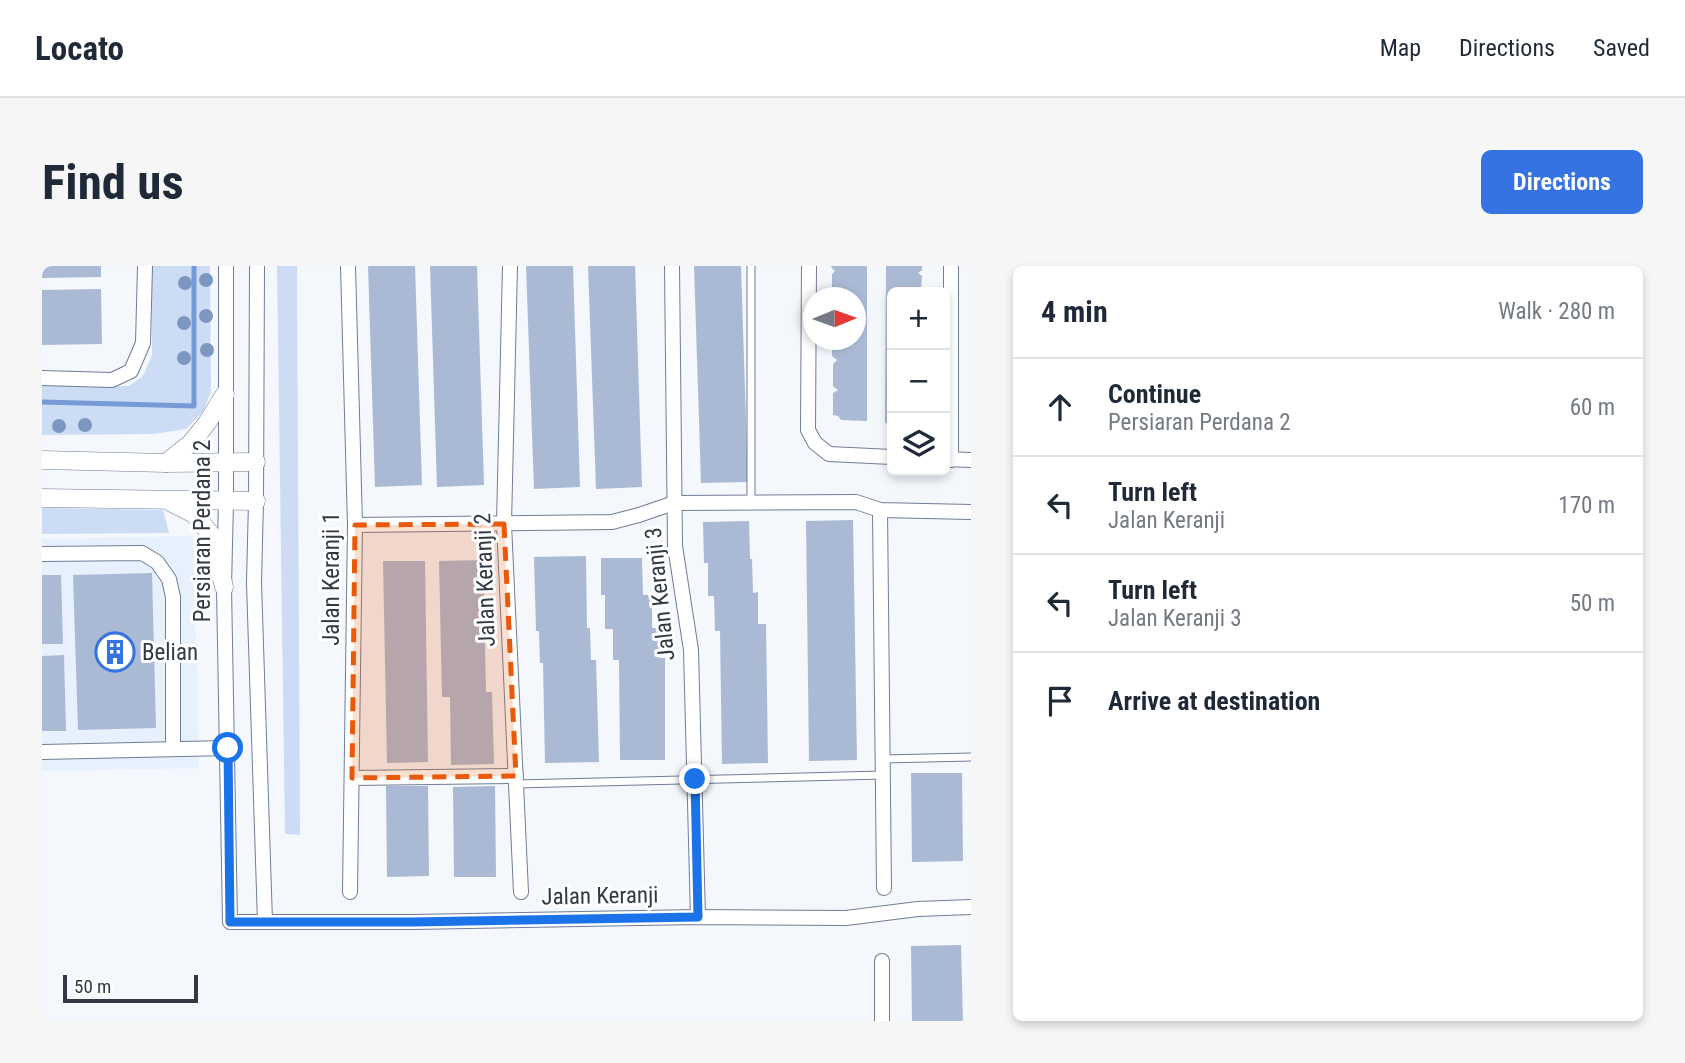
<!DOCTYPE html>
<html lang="en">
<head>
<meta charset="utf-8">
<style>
  :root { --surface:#fff; --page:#f6f6f7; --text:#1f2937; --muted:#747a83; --line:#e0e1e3; --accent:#3473e1 }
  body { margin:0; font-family:"Roboto Condensed",sans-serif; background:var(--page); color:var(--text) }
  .controls { position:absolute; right:21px; top:21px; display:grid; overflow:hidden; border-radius:10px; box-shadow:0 4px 10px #0003 }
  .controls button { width:63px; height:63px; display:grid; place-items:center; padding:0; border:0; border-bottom:2px solid var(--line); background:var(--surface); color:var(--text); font:35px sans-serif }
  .compass { position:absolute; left:761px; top:21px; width:63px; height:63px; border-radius:50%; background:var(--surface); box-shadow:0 4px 10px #0003; rotate:89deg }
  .scale { position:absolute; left:21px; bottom:18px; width:135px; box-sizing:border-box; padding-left:7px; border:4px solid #323943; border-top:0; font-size:19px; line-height:24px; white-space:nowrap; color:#323943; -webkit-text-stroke:5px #fff; paint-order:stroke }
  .stop { position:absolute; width:21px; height:21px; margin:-16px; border:5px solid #1a73e8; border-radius:50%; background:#fff }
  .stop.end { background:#1a73e8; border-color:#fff; box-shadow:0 2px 7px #0008 }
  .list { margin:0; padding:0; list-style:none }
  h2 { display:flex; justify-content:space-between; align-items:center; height:91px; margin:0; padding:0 28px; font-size:30px }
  h2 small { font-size:23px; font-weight:400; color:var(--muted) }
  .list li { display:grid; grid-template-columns:46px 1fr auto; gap:21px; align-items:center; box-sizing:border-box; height:98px; padding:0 28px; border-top:2px solid var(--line) }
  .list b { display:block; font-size:26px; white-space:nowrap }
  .list p { margin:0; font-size:23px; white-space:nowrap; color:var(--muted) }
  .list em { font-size:23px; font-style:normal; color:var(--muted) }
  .icon { flex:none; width:38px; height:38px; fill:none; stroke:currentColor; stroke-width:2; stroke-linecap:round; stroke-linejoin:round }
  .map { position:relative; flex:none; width:929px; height:755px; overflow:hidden; border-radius:10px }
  header { display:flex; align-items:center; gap:42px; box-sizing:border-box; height:98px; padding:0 35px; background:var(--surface); border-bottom:2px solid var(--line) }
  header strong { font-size:33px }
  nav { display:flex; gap:38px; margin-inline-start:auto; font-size:24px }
  .intro { display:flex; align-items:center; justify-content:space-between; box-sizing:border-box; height:168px; padding:0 42px }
  h1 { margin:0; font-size:49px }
  .button { padding:18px 32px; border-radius:10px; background:var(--accent); color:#fff; font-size:24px; font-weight:700 }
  main { display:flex; gap:42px; padding:0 42px }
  aside { flex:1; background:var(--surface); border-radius:10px; box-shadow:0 4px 10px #0003 }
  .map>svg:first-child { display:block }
  .built { fill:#e7f0fd }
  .green { fill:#cddcf5 }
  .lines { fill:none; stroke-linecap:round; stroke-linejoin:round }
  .stream { stroke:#769ad6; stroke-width:5 }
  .building { fill:#aabad4 }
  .service-casing { stroke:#6f7d96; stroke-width:9 }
  .minor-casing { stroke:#6f7d96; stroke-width:16 }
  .tertiary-casing { stroke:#6f7d96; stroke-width:19 }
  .service { stroke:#fff; stroke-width:7 }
  .minor { stroke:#fff; stroke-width:14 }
  .tertiary { stroke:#fff; stroke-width:18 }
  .tree { fill:#7e97c0 }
  .route { stroke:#1a73e8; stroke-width:9 }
  .marked { fill:#e8590c; fill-opacity:0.2; stroke:#e8590c; stroke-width:5; stroke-dasharray:14 9; stroke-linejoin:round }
  .labels { text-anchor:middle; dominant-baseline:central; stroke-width:6; stroke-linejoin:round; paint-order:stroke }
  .street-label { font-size:23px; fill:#323943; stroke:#fff }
  .poi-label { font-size:23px; fill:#323943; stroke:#fff; text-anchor:start }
</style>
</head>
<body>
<header>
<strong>Locato</strong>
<nav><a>Map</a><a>Directions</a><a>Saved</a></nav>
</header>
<div class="intro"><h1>Find us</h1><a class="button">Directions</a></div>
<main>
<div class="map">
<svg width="929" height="755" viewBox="0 0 929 755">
  <rect width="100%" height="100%" fill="#f4f7fc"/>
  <path class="built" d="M151,270l6,232 -157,3v-232z"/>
  <g class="green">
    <path d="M110,0h58l1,125 -8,21 -17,17 -32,5 -112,1v-49h87l14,-10 9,-21z"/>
    <path d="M235,0h20l3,569 -15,-1z"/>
    <path d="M0,242l121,2 6,23 -127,1z"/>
  </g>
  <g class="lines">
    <path class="stream" d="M0,136l152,4v-140"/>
  </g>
  <g class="building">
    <path d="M0,0h59v11l-59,1z"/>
    <path d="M326,0h47l7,219 -47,2z"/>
    <path d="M388,0h47l7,219 -47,2z"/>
    <path d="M484,0h47l7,221 -46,2z"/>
    <path d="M546,0h47l7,221 -46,2z"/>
    <path d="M652,0h47l7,216 -47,1z"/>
    <path d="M789,0h36v155l-26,-1 -3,-4 -5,-1v-22l5,-3 -5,-4v-22l4,-4 -5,-4v-16h24v-42h-24v-24l3,-3 -3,-3z"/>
    <path d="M844,0h36v4l-4,3 4,3 -1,16h-29v131h-7z"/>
    <path d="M59,23l1,55 -60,1v-55z"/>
    <path d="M811,254l4,240 -48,1 -3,-240z"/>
    <path d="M707,255l1,38h2l1,34 5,-1v32h8l2,139 -46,1 -2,-133h-5l-1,-35h-6v-33h-4l-1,-41z"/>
    <path d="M544,290l1,72h3l1,32h5l3,102 -54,1 -2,-100h-3l-1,-32h-3l-2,-74z"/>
    <path d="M559,292h41l1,37h9v33h7v30h6v102h-45l-1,-100h-6v-31h-8v-34h-4z"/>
    <path d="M441,294l3,132h6l2,72 -43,1 -1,-68h-8l-3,-136z"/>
    <path d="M341,295h42l3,201 -41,1z"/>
    <path d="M110,307l4,155 -78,2 -5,-155z"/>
    <path d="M0,309h19l2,69h-21z"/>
    <path d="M22,389l2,76h-24v-75z"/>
    <path d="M869,507h51l1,88 -51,1z"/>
    <path d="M344,520h42l1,90 -42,1z"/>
    <path d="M453,520l1,91h-42l-1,-90z"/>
    <path d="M919,679l2,76h-51l-1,-75z"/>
  </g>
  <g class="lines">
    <g class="service-casing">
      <g id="service">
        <path d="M709,0v237"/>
        <path d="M841,493l88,-2"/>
        <path d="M474,518l367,-9"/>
      </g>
    </g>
    <g class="minor-casing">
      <g id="minor">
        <path d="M184,0v235l-2,86 6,335h183l285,-5 148,1 72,-9 53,-2"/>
        <path d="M215,0l-1,235 -2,82 11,339"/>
        <path d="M306,0l7,259 -5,367"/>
        <path d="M468,0l-6,258 17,368"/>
        <path d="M630,0l3,280 16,104 7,267"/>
        <path d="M767,0l-1,164 7,13 14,11 63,3"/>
        <path d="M909,0v194"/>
        <path d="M0,112l70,2 19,-9 12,-28 2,-77"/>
        <path d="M903,193l26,1"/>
        <path d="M838,244l4,378"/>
        <path d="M313,259l257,-3 27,-7 35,-12 182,-1 24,8 91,2"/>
        <path d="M0,288l100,-1 15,9 12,17 4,18v152"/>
        <path d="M0,486l186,-4"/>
        <path d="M310,512l164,-2"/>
        <path d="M840,695v60"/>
      </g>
    </g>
    <g class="tertiary-casing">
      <g id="tertiary">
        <path d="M0,194l124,3 90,-1"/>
        <path d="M124,197l25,-20 16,-20 18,-29"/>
        <path d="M0,232l214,3"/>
        <path d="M130,237l22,11 18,22 12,51"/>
      </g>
    </g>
    <use href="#service" class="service"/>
    <use href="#minor" class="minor"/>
    <use href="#tertiary" class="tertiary"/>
  </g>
  <g class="tree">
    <circle cx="164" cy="14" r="7"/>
    <circle cx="143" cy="17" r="7"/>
    <circle cx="164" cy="50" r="7"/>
    <circle cx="142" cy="57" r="7"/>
    <circle cx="165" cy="84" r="7"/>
    <circle cx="142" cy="92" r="7"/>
    <circle cx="43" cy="159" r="7"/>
    <circle cx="17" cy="160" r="7"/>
  </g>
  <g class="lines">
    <path class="route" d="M186,482l2,174h183l285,-5 -3,-138"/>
  </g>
  <path class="marked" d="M462,258l12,252 -164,2 3,-253z"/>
  <defs>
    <g id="building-ring" transform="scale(2.0125)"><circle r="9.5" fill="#fff" stroke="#3473e1" stroke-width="1.5"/><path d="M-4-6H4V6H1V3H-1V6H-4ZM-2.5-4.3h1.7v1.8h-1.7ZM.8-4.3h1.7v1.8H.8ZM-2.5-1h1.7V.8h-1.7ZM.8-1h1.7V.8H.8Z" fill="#3473e1"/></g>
  </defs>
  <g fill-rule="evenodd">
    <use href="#building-ring" x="73" y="386"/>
  </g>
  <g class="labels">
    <g class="street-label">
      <text transform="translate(160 265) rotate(-90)">Persiaran Perdana 2</text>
      <text transform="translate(289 313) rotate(-90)">Jalan Keranji 1</text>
      <text transform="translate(443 314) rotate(-92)">Jalan Keranji 2</text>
      <text transform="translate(618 328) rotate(-96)">Jalan Keranji 3</text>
      <text transform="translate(558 630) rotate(-1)">Jalan Keranji</text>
    </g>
    <g class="poi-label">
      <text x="100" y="386">Belian</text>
    </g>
  </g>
</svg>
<div class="controls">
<button>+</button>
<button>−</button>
<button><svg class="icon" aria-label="layers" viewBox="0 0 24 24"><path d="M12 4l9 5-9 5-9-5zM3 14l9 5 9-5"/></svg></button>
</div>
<svg class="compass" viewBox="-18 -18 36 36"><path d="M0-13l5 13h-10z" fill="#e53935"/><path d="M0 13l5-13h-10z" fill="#747a83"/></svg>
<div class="scale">50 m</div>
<div class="stop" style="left:186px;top:482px"></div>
<div class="stop end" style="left:653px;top:513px"></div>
</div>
<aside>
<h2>4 min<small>Walk · 280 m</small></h2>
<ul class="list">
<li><svg class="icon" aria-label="ahead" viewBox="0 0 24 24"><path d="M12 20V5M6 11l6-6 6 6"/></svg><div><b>Continue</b><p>Persiaran Perdana 2</p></div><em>60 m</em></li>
<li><svg class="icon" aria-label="left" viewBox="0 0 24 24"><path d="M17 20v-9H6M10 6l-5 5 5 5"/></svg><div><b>Turn left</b><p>Jalan Keranji</p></div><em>170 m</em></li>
<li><svg class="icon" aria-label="left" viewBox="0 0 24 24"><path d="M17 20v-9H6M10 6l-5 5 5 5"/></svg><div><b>Turn left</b><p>Jalan Keranji 3</p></div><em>50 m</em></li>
<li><svg class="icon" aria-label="arrive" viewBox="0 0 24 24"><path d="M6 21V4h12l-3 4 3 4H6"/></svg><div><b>Arrive at destination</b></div></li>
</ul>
</aside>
</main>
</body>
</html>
